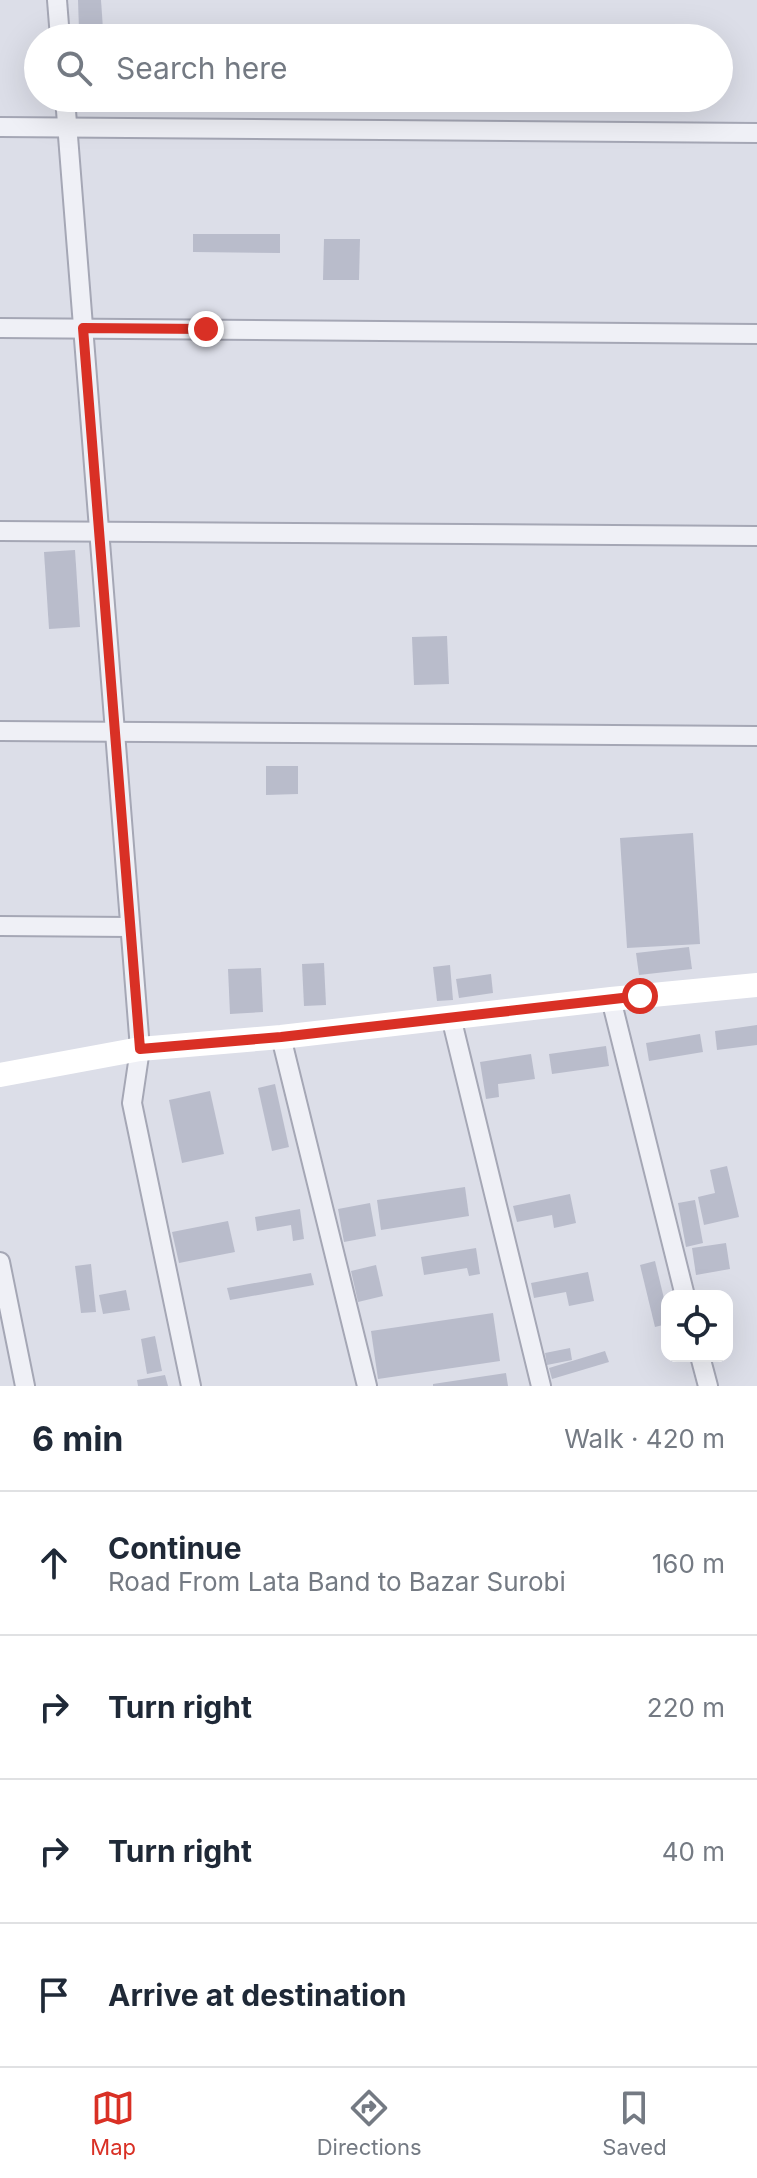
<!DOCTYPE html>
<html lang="en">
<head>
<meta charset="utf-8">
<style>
  :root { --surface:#fff; --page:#f2f2f3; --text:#1f2937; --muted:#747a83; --line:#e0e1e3; --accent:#d93025 }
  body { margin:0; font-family:Inter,sans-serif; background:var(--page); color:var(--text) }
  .controls { position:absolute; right:24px; bottom:24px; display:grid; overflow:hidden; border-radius:16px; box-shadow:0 8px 32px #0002 }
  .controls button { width:72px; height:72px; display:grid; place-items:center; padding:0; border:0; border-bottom:2px solid var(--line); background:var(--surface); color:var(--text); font:40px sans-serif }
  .stop { position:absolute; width:24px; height:24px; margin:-18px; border:6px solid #d93025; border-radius:50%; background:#fff }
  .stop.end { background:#d93025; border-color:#fff; box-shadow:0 2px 8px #0008 }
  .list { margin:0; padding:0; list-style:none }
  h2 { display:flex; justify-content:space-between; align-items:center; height:104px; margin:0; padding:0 32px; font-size:34px }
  h2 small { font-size:26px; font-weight:400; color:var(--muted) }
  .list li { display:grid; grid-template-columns:52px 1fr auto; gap:24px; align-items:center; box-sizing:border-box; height:144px; padding:0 32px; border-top:2px solid var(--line) }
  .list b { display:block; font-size:30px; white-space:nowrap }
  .list p { margin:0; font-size:26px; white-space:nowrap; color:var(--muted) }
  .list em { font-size:26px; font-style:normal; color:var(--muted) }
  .icon { flex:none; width:44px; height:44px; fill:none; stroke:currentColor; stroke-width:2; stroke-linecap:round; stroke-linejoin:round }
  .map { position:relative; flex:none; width:757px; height:1386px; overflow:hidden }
  .search { position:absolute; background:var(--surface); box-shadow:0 8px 32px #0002; left:24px; right:24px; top:24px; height:88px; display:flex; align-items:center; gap:20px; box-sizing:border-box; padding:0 28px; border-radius:44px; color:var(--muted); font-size:30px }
  .sheet { height:680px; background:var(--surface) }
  nav { display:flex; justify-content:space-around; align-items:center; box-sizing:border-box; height:112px; border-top:2px solid var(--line); background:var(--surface); font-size:22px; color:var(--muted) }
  nav a { display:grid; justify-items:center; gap:4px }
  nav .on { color:var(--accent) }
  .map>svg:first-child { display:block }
  .building { fill:#b9bccb }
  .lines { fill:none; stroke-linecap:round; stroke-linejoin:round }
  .minor-casing { stroke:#a5a7b5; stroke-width:22 }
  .minor { stroke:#eff0f6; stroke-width:18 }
  .secondary { stroke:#fff; stroke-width:24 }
  .route { stroke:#d93025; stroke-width:10 }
</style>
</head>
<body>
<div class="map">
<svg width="757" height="1386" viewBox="0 0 757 1386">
  <rect width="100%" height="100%" fill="#dcdee8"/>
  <g class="building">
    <path d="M78,0h23l2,29 -24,1z"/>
    <path d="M143,31l1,7h-56l-1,-4z"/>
    <path d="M193,234h87v19l-87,-1z"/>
    <path d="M324,239h36l-1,41h-36z"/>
    <path d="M75,550l5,77 -31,2 -5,-77z"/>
    <path d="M447,636l2,48 -35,1 -2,-48z"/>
    <path d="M266,766h32v28l-32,1z"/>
    <path d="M693,833l7,111 -73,4 -7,-110z"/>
    <path d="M689,947l3,22 -53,6 -3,-22z"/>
    <path d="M324,963l2,42 -22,1 -2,-42z"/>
    <path d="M450,965l3,35 -16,1 -4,-34z"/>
    <path d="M261,968l2,44 -33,2 -2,-45z"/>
    <path d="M491,974l2,19 -34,5 -3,-19z"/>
    <path d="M757,1025v20l-40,5 -2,-19z"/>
    <path d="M700,1034l3,18 -54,9 -3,-18z"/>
    <path d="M606,1046l3,20 -57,8 -3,-20z"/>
    <path d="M531,1054l4,25 -37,5 1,13 -13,2 -6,-37z"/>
    <path d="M275,1084l14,63 -17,4 -14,-63z"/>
    <path d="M210,1091l14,63 -42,9 -13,-63z"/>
    <path d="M727,1166l12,51 -35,8 -6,-28 17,-4 -5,-23z"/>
    <path d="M465,1187l4,29 -88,14 -4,-30z"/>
    <path d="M570,1194l6,29 -22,5 -2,-13 -35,7 -4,-16z"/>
    <path d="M695,1200l8,43 -17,4 -8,-44z"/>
    <path d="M370,1203l6,33 -32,6 -6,-33z"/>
    <path d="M300,1209l4,30 -11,2 -2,-16 -34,6 -2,-14z"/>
    <path d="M228,1221l7,31 -56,11 -7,-31z"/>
    <path d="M726,1243l4,26 -34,6 -4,-27z"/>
    <path d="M476,1248l4,26 -11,2 -2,-8 -43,7 -3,-18z"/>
    <path d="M655,1261l12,50v13l-12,3 -15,-62z"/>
    <path d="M91,1264l5,48 -15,1 -6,-47z"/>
    <path d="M376,1265l7,31 -25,6 -7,-31z"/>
    <path d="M588,1272l6,29 -25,5 -3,-14 -32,6 -3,-15z"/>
    <path d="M311,1273l3,12 -84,15 -3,-12z"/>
    <path d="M126,1290l4,20 -27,4 -4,-19z"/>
    <path d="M493,1313l7,48 -122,18 -7,-48z"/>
    <path d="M155,1336l7,35 -15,3 -6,-35z"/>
    <path d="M570,1348l2,12 -25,5 -2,-12z"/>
    <path d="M605,1351l4,11 -57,17 -3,-11z"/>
    <path d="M506,1373l2,13h-75v-2z"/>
    <path d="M165,1375l3,11h-30l-1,-6z"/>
  </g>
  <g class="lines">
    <g class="minor-casing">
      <g id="minor">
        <path d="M57,0l3,38"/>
        <path d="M65,98l75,951 -8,54 59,283"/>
        <path d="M0,127l757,6"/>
        <path d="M0,328l757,6"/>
        <path d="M0,531l757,5"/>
        <path d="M0,731l757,5"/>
        <path d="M0,926l130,1"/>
        <path d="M611,999l74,297"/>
        <path d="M451,1017l90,369"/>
        <path d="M281,1037l86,349"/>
        <path d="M0,1262l25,124"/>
        <path d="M700,1356l8,30"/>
      </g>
    </g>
    <use href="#minor" class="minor"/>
    <path class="secondary" d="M0,1075l140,-26 141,-12 330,-38 146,-14"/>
  </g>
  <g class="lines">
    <path class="route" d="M206,329l-123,-1 57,721 141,-12 359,-41"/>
  </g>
</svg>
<div class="controls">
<button><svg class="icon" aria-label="locate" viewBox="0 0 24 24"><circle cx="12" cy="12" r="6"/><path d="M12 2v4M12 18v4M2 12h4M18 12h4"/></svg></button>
</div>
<div class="stop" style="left:640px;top:996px"></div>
<div class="stop end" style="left:206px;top:329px"></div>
<div class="search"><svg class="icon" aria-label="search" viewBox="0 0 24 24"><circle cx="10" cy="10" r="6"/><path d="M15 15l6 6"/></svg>Search here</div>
</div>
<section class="sheet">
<h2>6 min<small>Walk · 420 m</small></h2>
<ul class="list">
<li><svg class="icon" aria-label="ahead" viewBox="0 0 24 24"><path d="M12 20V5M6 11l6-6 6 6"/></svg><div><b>Continue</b><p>Road From Lata Band to Bazar Surobi</p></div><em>160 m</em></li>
<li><svg class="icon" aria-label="right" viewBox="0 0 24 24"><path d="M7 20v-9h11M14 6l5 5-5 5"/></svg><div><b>Turn right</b></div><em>220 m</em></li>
<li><svg class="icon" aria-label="right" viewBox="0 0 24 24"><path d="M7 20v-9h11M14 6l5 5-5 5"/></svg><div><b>Turn right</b></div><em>40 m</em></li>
<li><svg class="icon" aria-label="arrive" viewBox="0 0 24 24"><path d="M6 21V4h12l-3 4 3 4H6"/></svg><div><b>Arrive at destination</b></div></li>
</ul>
</section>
<nav>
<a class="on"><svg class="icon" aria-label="map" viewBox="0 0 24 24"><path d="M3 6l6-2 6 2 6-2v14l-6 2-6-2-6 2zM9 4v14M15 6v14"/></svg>Map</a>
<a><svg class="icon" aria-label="directions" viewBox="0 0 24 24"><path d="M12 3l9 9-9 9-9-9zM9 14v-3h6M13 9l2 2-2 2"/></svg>Directions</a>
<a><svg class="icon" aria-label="saved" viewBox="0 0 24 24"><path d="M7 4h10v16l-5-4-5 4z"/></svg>Saved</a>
</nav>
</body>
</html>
